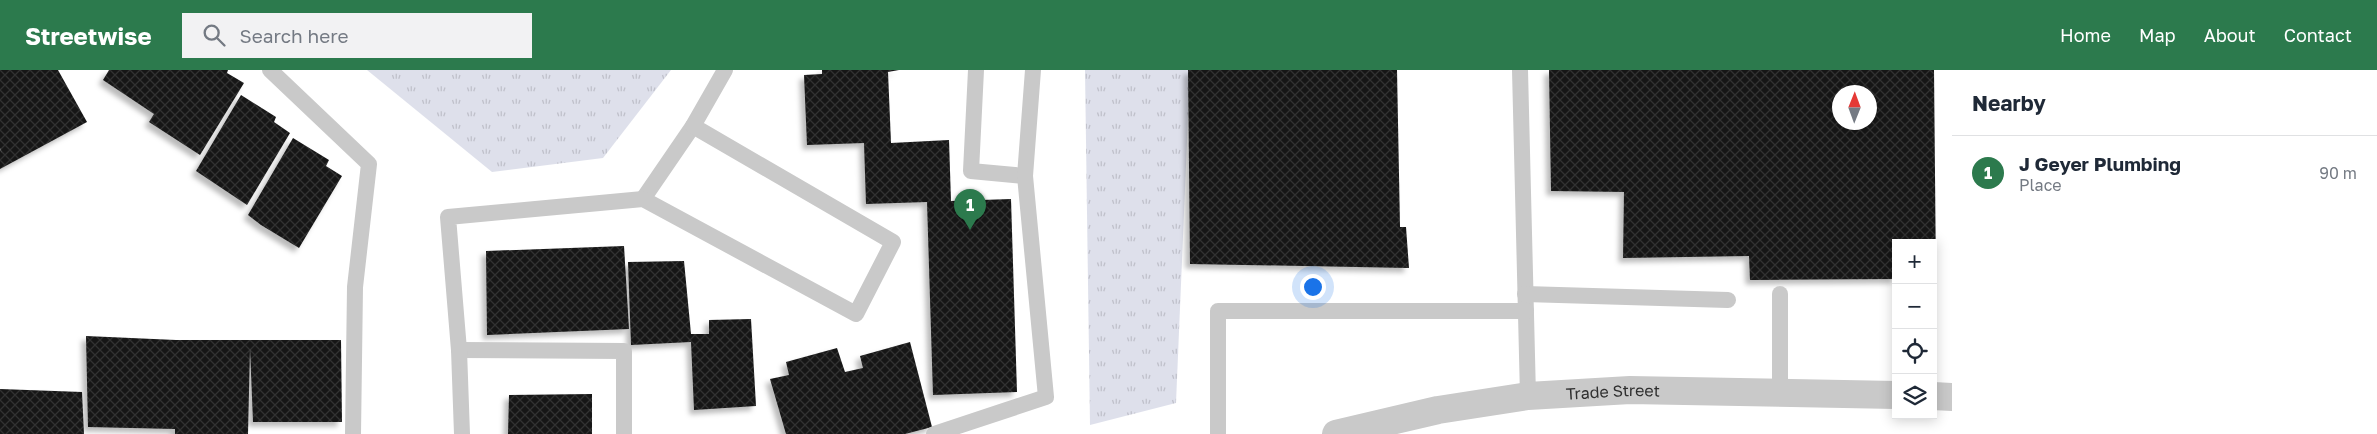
<!DOCTYPE html>
<html lang="en">
<head>
<meta charset="utf-8">
<style>
  :root { --surface:#fff; --page:#f2f2f3; --text:#1f2937; --muted:#747a83; --line:#e0e1e3; --accent:#2c7a4d }
  body { margin:0; font-family:"Golos Text",sans-serif; background:var(--page); color:var(--text) }
  .controls { position:absolute; right:15px; bottom:15px; display:grid; overflow:hidden; border-radius:0px; box-shadow:0 2px 12px #0003 }
  .controls button { width:45px; height:45px; display:grid; place-items:center; padding:0; border:0; border-bottom:1px solid var(--line); background:var(--surface); color:var(--text); font:25px sans-serif }
  .compass { position:absolute; left:1832px; top:15px; width:45px; height:45px; border-radius:50%; background:var(--surface); box-shadow:0 2px 12px #0003; rotate:1deg }
  .you { position:absolute; left:1312px; top:216px; width:18px; height:18px; margin:-12px; border:4px solid #fff; border-radius:50%; background:#1a73e8; box-shadow:0 0 0 8px #1a73e833 }
  .badge { display:grid; place-items:center; width:32px; height:32px; border-radius:50%; background:var(--accent); color:#fff; font-size:16px; font-weight:700 }
  .pin { position:absolute; translate:-50% -41px; filter:drop-shadow(0 1px 2px #0008) }
  .pin::after { content:''; position:absolute; top:26px; width:18px; height:15px; background:inherit; clip-path:polygon(0 0,100% 0,50% 100%) }
  .list { margin:0; padding:0; list-style:none }
  h2 { display:flex; justify-content:space-between; align-items:center; height:65px; margin:0; padding:0 20px; font-size:21px }
  h2 small { font-size:16px; font-weight:400; color:var(--muted) }
  .list li { display:grid; grid-template-columns:32px 1fr auto; gap:15px; align-items:center; box-sizing:border-box; height:75px; padding:0 20px; border-top:1px solid var(--line) }
  .list b { display:block; font-size:19px; white-space:nowrap }
  .list p { margin:0; font-size:16px; white-space:nowrap; color:var(--muted) }
  .list em { font-size:16px; font-style:normal; color:var(--muted) }
  .icon { flex:none; width:28px; height:28px; fill:none; stroke:currentColor; stroke-width:2; stroke-linecap:round; stroke-linejoin:round }
  .map { position:relative; flex:none; width:1952px; height:364px; overflow:hidden }
  header { display:flex; align-items:center; gap:30px; box-sizing:border-box; height:70px; padding:0 25px; background:var(--accent); color:#fff }
  header strong { font-size:24px }
  nav { display:flex; gap:28px; margin-inline-start:auto; font-size:18px }
  .search { width:350px; height:45px; background:var(--page); display:flex; align-items:center; gap:12px; box-sizing:border-box; padding:0 18px; border-radius:0px; color:var(--muted); font-size:19px }
  main { display:flex }
  aside { flex:1; background:var(--surface) }
  .map>svg:first-child { display:block }
  .grass { fill:url(#grass-tufts) }
  .building { fill:url(#building-cross-hatch); fill-rule:evenodd; filter:url(#shadow) }
  .lines { fill:none; stroke-linecap:round; stroke-linejoin:round }
  .service { stroke:#c9c9c9; stroke-width:16 }
  .tertiary { stroke:#c9c9c9; stroke-width:28 }
  .labels { text-anchor:middle; dominant-baseline:central; stroke-width:5; stroke-linejoin:round; paint-order:stroke }
  .street-label { font-size:16px; fill:#2f2f2f; stroke:#fff }
</style>
</head>
<body>
<header>
<strong>Streetwise</strong>
<div class="search"><svg class="icon" aria-label="search" viewBox="0 0 24 24"><circle cx="10" cy="10" r="6"/><path d="M15 15l6 6"/></svg>Search here</div>
<nav><a>Home</a><a>Map</a><a>About</a><a>Contact</a></nav>
</header>
<main>
<div class="map">
<svg width="1952" height="364" viewBox="0 0 1952 364">
  <defs>
    <pattern id="grass-tufts" width="24" height="20" patternUnits="userSpaceOnUse" patternTransform="scale(1.25)"><rect width="24" height="20" fill="#dee0eb"/><path d="M3 7l-1-3M5 7V3M7 7l1-3M15 17l-1-3M17 17v-4M19 17l1-3" fill="none" stroke="#bfc0ca"/></pattern>
    <pattern id="building-cross-hatch" width="8" height="8" patternUnits="userSpaceOnUse" patternTransform="scale(1.25)"><rect width="8" height="8" fill="#161616"/><path d="M0 0l8 8M0 8l8-8" fill="none" stroke="#303030"/></pattern>
    <filter id="shadow"><feDropShadow dx="-4.5" dy="4.5" stdDeviation="2.5" flood-color="#0004"/></filter>
  </defs>
  <rect width="100%" height="100%" fill="#fff"/>
  <g class="grass">
    <path d="M367,0h304l-68,88 -111,14z"/>
    <path d="M1085,0h105l-14,333 -86,22z"/>
  </g>
  <g class="building">
    <path d="M0,0h58l29,52 -87,47v-20l2,4 -2,-5z"/>
    <path d="M109,0h119l-1,3 17,10 -44,72 -51,-33 5,-8 -51,-34z"/>
    <path d="M822,0h77l-11,2 3,71 58,-3 2,61 60,-2 6,193 -84,3 -6,-193 -61,2 -2,-61 -57,2 -3,-70 18,-1z"/>
    <path d="M1188,0h209l3,157h6l3,41 -219,-4z"/>
    <path d="M1549,0h385l2,208h-3v-35h-37v36l-146,1 -1,-24 -126,2 1,-66 -73,-1zM1840,22h30v30h-30z"/>
    <path d="M241,25l35,22 -2,5 16,11 -43,72 -51,-34z"/>
    <path d="M293,68l36,22 -3,6 16,10 -43,72 -38,-23 -13,-10z"/>
    <path d="M624,176l5,83 -142,6 -1,-84z"/>
    <path d="M684,191l7,73h18v-14l42,-1 5,87 -62,4 -3,-68 -60,3 -3,-83z"/>
    <path d="M86,266l90,4h165l1,82h-89l-3,-74 -2,86h-73v-5l-87,-2z"/>
    <path d="M910,272l22,85 -27,7h-119l-16,-55 19,-4 -3,-13 51,-14 8,24 18,-4 -3,-12z"/>
    <path d="M0,319l82,3 2,42h-84z"/>
    <path d="M592,324v40h-84l1,-39z"/>
  </g>
  <g class="lines">
    <g class="service">
      <path d="M270,0l99,94 -14,123 -2,147"/>
      <path d="M976,0l-5,101 54,5"/>
      <path d="M1520,0l8,326"/>
      <path d="M643,129l50,-73"/>
      <path d="M1525,224l203,6"/>
      <path d="M1780,224v99"/>
      <path d="M459,280l165,1v83"/>
      <path d="M462,364l-3,-84 -11,-133 195,-18 213,115 37,-72 -200,-116 32,-56"/>
      <path d="M934,364l112,-37 -21,-221 8,-106"/>
      <path d="M1218,364v-123h308"/>
    </g>
    <g class="tertiary">
      <path d="M1933,326l19,1"/>
      <path id="s1" d="M1336,364l102,-24 90,-14 102,-6 266,5"/>
    </g>
  </g>
  <g class="labels">
    <g class="street-label">
      <text stroke="none"><textPath href="#s1" startOffset="281">Trade Street</textPath></text>
    </g>
  </g>
</svg>
<div class="controls">
<button>+</button>
<button>−</button>
<button><svg class="icon" aria-label="locate" viewBox="0 0 24 24"><circle cx="12" cy="12" r="6"/><path d="M12 2v4M12 18v4M2 12h4M18 12h4"/></svg></button>
<button><svg class="icon" aria-label="layers" viewBox="0 0 24 24"><path d="M12 4l9 5-9 5-9-5zM3 14l9 5 9-5"/></svg></button>
</div>
<svg class="compass" viewBox="-18 -18 36 36"><path d="M0-13l5 13h-10z" fill="#e53935"/><path d="M0 13l5-13h-10z" fill="#747a83"/></svg>
<div class="you"></div>
<div class="pin badge" style="left:970px;top:160px">1</div>
</div>
<aside>
<h2>Nearby<small></small></h2>
<ul class="list">
<li><span class="badge">1</span><div><b>J Geyer Plumbing</b><p>Place</p></div><em>90 m</em></li>
</ul>
</aside>
</main>
</body>
</html>
